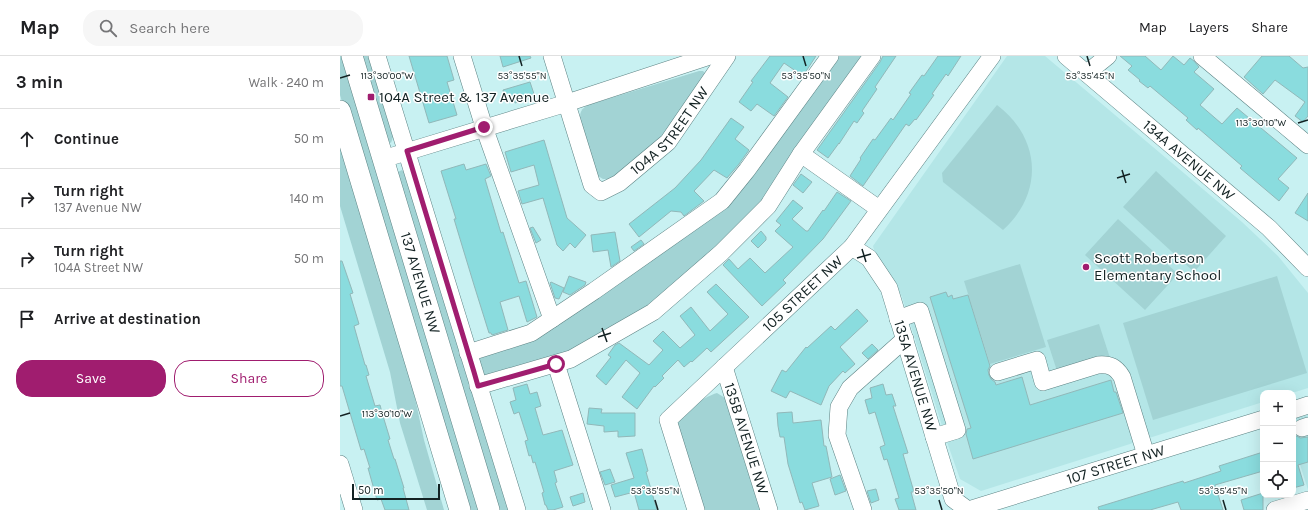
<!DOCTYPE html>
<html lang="en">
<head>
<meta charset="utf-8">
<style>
  :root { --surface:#fff; --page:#f6f6f6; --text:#202124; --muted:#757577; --line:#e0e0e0; --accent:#a01d6f }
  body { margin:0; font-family:Karla,sans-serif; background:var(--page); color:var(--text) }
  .controls { position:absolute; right:12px; bottom:12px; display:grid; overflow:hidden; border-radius:8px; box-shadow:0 4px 16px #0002 }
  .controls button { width:36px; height:36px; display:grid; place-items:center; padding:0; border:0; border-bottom:1px solid var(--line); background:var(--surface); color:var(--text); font:20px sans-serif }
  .scale { position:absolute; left:12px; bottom:10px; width:88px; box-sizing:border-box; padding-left:4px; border:2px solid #132223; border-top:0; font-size:11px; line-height:14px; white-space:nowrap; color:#132223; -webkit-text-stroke:3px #fff; paint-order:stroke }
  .stop { position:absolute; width:12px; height:12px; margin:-9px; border:3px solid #a01d6f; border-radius:50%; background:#fff }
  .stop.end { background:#a01d6f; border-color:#fff; box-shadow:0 1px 4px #0008 }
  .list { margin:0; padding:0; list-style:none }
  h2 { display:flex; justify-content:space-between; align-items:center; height:52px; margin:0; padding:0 16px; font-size:17px }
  h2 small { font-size:13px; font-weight:400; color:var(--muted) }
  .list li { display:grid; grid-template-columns:26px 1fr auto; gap:12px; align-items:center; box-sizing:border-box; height:60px; padding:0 16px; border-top:1px solid var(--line) }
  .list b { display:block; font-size:15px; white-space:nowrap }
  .list p { margin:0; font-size:13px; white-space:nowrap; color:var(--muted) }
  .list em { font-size:13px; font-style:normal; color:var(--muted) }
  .actions { display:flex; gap:8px; padding:12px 16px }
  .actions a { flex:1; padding:9px 0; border:1px solid var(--accent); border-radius:16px; text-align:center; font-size:14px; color:var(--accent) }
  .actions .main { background:var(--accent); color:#fff }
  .icon { flex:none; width:22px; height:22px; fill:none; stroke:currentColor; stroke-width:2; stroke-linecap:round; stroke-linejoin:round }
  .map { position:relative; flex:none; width:968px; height:454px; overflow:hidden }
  header { display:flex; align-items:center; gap:24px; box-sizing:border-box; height:56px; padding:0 20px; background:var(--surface); border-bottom:1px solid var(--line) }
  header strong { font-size:19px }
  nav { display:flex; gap:22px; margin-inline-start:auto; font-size:14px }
  .search { width:280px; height:36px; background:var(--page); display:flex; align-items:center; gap:10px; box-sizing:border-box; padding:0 14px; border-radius:16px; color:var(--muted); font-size:15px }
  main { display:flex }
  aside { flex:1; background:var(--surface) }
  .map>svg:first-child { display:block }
  .built { fill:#b4e6e7 }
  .green { fill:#a2d3d4 }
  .building { fill:#8adcde; stroke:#91b8b9 }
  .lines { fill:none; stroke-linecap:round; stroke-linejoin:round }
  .minor-casing { stroke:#5d8384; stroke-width:18 }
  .major-casing { stroke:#5d8384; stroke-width:22 }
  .minor { stroke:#fff; stroke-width:17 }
  .major { stroke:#fff; stroke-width:21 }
  .route { stroke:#a01d6f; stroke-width:5 }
  .ticks { fill:none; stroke:#132223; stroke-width:1.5 }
  .poi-dot { fill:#a01d6f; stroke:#fff; stroke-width:1.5 }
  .labels { text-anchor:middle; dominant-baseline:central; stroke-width:3; stroke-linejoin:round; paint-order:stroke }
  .poi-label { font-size:15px; fill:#132223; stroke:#fff; text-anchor:start }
  .street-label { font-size:15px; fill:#132223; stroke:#fff }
  .ticks-label { font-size:10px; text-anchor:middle; fill:#132223; stroke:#fff; stroke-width:3; stroke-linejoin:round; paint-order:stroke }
</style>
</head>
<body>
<header>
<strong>Map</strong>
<div class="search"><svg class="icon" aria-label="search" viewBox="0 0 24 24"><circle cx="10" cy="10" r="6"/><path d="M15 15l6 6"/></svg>Search here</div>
<nav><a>Map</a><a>Layers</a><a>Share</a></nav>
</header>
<main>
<aside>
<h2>3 min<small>Walk · 240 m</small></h2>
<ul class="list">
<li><svg class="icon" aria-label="ahead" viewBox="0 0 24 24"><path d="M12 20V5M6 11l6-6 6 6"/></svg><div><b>Continue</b></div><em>50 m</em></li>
<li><svg class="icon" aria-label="right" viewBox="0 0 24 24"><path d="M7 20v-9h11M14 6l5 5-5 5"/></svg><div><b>Turn right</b><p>137 Avenue NW</p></div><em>140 m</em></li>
<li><svg class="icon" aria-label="right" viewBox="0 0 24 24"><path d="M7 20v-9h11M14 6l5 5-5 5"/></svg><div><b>Turn right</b><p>104A Street NW</p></div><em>50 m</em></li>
<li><svg class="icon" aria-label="arrive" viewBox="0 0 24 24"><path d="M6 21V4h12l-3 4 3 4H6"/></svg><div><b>Arrive at destination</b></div></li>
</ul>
<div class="actions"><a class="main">Save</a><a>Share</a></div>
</aside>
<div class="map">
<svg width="968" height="454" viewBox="0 0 968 454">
  <rect width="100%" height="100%" fill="#c8f1f2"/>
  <g class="built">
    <path d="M667,0h38l197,166 36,34 30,37v95l-16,5h-29v9l-282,89 -21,-12 -13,-37 -45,-145 -10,-21 -16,-18 -3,-12z"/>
    <path d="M968,359v75l-15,-48v-23z"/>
  </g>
  <g class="green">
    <path d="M0,0h1l136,446 2,8h-13l-126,-415z"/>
    <path d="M18,0h13l23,78 -3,9 -4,-3z"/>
    <path d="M498,0h37l-104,136 -47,52 -76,63 -84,48 -82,25 -7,-24 64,-22 185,-124z"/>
    <path d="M359,15h4l2,2 -2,4 -33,48 -14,17 -45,37h-8l-5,-3 -18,-57c0,-7 1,-10 8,-14z"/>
    <path d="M657,49c44,33 47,88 6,125l-60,-48 -1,-9z"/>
    <path d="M0,86l70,233 14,65 20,70h-17l-27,-87 -10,-51 -50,-166z"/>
    <path d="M62,114l7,8 102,332h-15l-98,-338z"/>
    <path d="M816,115l70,65 -32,36 -71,-65z"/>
    <path d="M778,163l60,55 -33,36 -60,-55z"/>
    <path d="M680,208l26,83 -56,17 -26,-83z"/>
    <path d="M937,220l30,97 -154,47 -30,-97z"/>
    <path d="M759,268l11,34 -52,16 -11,-34z"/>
    <path d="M377,337l8,5 35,112h-58l-24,-86c3,-13 26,-27 39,-31z"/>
  </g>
  <g class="building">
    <path d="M69,0h38l7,24 -7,2 10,33 -28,8z"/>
    <path d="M160,0h30l1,2 -28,9z"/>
    <path d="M430,0h46l-13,20 -19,-13 -14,20 18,14 -14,19 -17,-12 -6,7 -12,-9 14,-20 -2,-1z"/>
    <path d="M543,0h13l-21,31 2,2 -15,22 2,2 -7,10 -3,-2 -15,23v-1l-11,15 -11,-8 63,-88z"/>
    <path d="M598,0h23l-13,20 -2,-2 -14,20 2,1 -18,25 -1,-1 -6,7 -3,-2 -43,62 -13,-10 11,-17 -1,-1 13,-19 2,1 16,-22 2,2 18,-26 -2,-1 13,-18 2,1z"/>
    <path d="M780,0h25l16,14 12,-14 11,9 6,-7 4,3 5,6 -5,5 20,17 -14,16 22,19 15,-16 60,50 -19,21 11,9 -10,13 -39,-33 2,-2 -44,-38 -1,2 -11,-10 2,-2 -38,-32 -2,2 -9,-7 1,-1 -12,-10 4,-4z"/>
    <path d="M922,0h27l14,12 5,-1v49l-5,6 -8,-6 10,-14 -30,-22 -12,14 -19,-17z"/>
    <path d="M190,26l5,15 -20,6 -2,-7 -8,3 -2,-9z"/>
    <path d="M391,62l13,9 -9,12 14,11 -10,14 -12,14 -13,-8 -20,21 10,10 -20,15 -3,-4 -10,-1 -32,26 -10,-13 46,-36 26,-28z"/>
    <path d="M204,84l23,78 19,17 -11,13 -5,-5 -7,8 -6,-6 -14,-47 -21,6 -4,-13 21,-6 -5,-20 -23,7 -6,-20z"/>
    <path d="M124,108l2,6 20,-6 5,12 -6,3 16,54 2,-1 16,51 7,-2 11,36 -10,5 -8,-26 -19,6 8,28 -16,5 -1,-2h-2l-15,-48 -20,-66h2l-15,-48z"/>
    <path d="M461,118l11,8 -9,11 -10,-8z"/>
    <path d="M497,136l14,9 -28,38 -40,41 3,3 -24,23 -39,-41 6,-6 9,10 12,-11 15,15 28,-26 -18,-16 6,-6 -5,-4 17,-21 10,8 -11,11 14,12h2l15,-21 1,1z"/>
    <path d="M968,137v28l-13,-8z"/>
    <path d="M193,171l8,13 -5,3 -6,-15z"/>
    <path d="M421,175l5,6v3l-8,8 -7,-7z"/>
    <path d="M275,176l5,29 -9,6 -3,-17 -15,2 -2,-17z"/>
    <path d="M301,184l3,4 -10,7 -3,-4z"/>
    <path d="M0,205h2l11,32 -3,1 9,30 -5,2 11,39h1l3,10 -3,1 9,30 5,-1 3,11 7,23 -2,1 6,19h1l9,29h-1l6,22h-24l-4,-11 -4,1 -9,-32h2l-6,-19 -3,1 -19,-64h-2z"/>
    <path d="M229,220l17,6 -1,3 -15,10 -7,-3z"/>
    <path d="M211,226l13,6 -5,11 -4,-1 -5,-15z"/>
    <path d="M376,228l33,33 -38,35 -4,-4 -15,14 -1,-1 -7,6 -6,-7 -16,16 2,2 -9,9 -1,-1 -17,23 -15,-12 18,-24 -14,-13 -20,25 -10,-9 15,-19 -3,-2 7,-10 4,-2 30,22 14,-15 -10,-9 10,-10 17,17 15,-13 -15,-19 11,-9 19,24 18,-17 -21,-22z"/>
    <path d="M606,236l2,5 4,-2 1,4 15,-4 22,71 -2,4 1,5 2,4 4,3 1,3 26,-8 8,28 81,-25 3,12h2l7,21 -150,46 -7,-25 1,-5 4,-1 -41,-131z"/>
    <path d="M517,253l11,12 -28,26 15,17 -10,9 -2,-2 -14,15 -8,19 -31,-14 -4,7 -15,-7 11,-21 4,2 20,-25 1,1 24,-22 4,4z"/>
    <path d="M532,288l6,6 -10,9 -6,-6z"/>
    <path d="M187,328l3,10 7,-2 4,14 -6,2 8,27 19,-5 11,35 -19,6 3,11 -2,1 8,24 -10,3h-5l-2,-5h-1l-3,-12 2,-1 -9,-30 -2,1 -2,-8 -2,1 -4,-15 3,-1 -9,-28 -5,2 -4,-12 6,-2 -3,-12z"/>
    <path d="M543,328l3,11 6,-1 4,12h-3l15,47 -5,1 11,38h-3l5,18h-17l-4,-11 4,-1 -12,-39 -3,1 -4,-13 5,-2 -10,-33 -6,2 -4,-14 7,-2 -2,-10z"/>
    <path d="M249,352l13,1 -1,4h34v23l-17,1v-6l-14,1v-6l-17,-2z"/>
    <path d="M452,356l1,11 28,-3 3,26h2l6,31 -20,6 7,23 -14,4 -3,-8 -2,1 -12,-39 -4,-27h-4l-2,-11 -1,-13z"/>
    <path d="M957,380l3,2 8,-1v25l-10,3 6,20 -11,3v-51z"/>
    <path d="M302,393l6,22 -2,1 11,38h-18l-5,-18 -19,5 -4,-12 23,-7 -8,-25z"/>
    <path d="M923,396v19l-48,14 8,25h-42l-3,-8 -28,8h-51l-1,-3 85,-26 1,2 37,-12 -2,-5z"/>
    <path d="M270,413l5,13 -10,3 -5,-13z"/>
    <path d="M500,419l6,16 -11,4 -5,-16z"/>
    <path d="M536,433l3,11 -8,3 -4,-12z"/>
    <path d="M243,437l2,9 -12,4 -3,-9z"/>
    <path d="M923,437v17h-19l-3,-10z"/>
  </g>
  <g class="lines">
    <g class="minor-casing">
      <g id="minor">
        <path d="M37,0l140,454"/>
        <path d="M122,0l22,71 68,192"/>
        <path id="s1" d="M212,0l40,129 9,7 18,-9 49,-41 59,-86"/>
        <path id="s2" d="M726,0l203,172 39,40"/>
        <path d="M862,0l106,89"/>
        <path d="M747,17l21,-17"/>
        <path d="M461,98l78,55"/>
        <path d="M43,103l184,-56 143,-47"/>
        <path id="s3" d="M512,191l17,11 20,30 64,211 15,11 295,-91"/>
        <path d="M558,263l22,-8 37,119 -23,7"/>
        <path d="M128,297l63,-20 63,-42 128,-90 25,-31 83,-114"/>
        <path d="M216,308l46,146"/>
        <path id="s4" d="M384,311l45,143"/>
        <path d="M658,316l39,-12 6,22 55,-17c12,-1 18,2 24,12l24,78"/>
        <path d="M138,330l93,-27 82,-47 68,-59 47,-47 33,-52 71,-98"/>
        <path d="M953,354l15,-5"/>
        <path d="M962,372l6,-2"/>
        <path d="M0,408l14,46"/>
        <path id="s5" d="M356,454l-28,-90 184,-173 140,-191"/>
        <path d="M523,454l-26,-75 2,-28 11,-19 55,-49"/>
        <path d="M935,454l33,-10"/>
      </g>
    </g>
    <g class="major-casing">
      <g id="major">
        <path id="s6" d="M12,0l137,454"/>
        <path d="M0,55l120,399"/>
      </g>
    </g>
    <use href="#minor" class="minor"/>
    <use href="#major" class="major"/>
  </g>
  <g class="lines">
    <path class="route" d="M144,71l-77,24 67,221 4,14 78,-22"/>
  </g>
  <path class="ticks" d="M179,0l3,10M463,0l3,10M747,0l3,10M0,22l10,-3M958,67l10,-3M782,114l4,13M777,122l13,-4M522,193l4,13M517,202l14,-4M262,272l5,14M258,281l13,-4M0,360l10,-3M315,444l3,10M599,444l3,10M883,444l3,10"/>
  <g class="poi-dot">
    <rect x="27" y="37" width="8" height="8" rx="2"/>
    <circle cx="746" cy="211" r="4"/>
  </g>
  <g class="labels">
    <g class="poi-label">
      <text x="39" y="41">104A Street &amp; 137 Avenue</text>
      <text x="754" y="202">Scott Robertson<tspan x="754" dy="17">Elementary School</tspan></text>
    </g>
    <g class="street-label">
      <text stroke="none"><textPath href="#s1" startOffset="240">104A STREET NW</textPath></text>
      <text stroke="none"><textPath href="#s2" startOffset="161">134A AVENUE NW</textPath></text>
      <text stroke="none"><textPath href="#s6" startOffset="237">137 AVENUE NW</textPath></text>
      <text stroke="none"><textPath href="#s5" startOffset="279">105 STREET NW</textPath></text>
      <text stroke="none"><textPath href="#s3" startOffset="148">135A AVENUE NW</textPath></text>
      <text stroke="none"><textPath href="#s4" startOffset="75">135B AVENUE NW</textPath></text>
      <text stroke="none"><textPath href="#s3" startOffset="450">107 STREET NW</textPath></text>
    </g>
  </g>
  <g class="ticks-label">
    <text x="47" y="23">113°30'00"W</text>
    <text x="182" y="23">53°35'55"N</text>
    <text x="466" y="23">53°35'50"N</text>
    <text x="750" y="23">53°35'45"N</text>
    <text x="921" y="70">113°30'10"W</text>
    <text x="47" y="361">113°30'10"W</text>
    <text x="315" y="438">53°35'55"N</text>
    <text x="599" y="438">53°35'50"N</text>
    <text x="883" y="438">53°35'45"N</text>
  </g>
</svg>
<div class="controls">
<button>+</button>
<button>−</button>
<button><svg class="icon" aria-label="locate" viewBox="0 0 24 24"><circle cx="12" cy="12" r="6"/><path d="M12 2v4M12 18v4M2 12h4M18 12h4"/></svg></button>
</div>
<div class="scale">50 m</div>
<div class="stop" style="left:216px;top:308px"></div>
<div class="stop end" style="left:144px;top:71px"></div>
</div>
</main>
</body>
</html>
